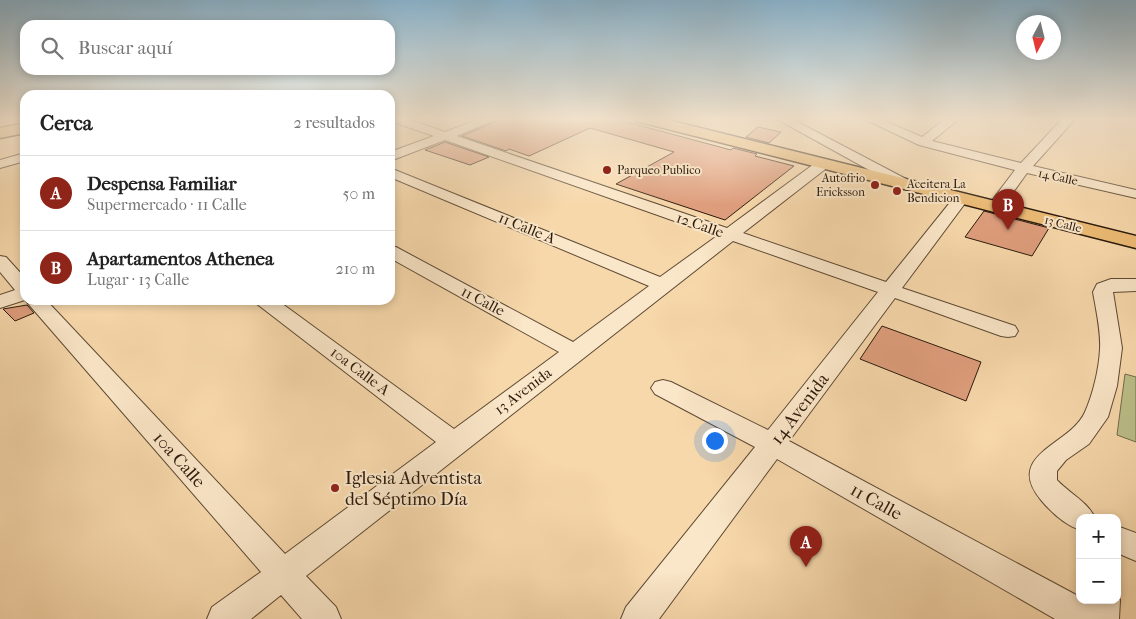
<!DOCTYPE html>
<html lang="es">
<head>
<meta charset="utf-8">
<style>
  :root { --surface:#fff; --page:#f2f2f2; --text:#222; --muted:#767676; --line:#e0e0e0; --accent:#8f2418 }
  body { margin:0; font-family:"IM FELL French Canon",serif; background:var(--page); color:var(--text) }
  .controls { position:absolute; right:15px; bottom:15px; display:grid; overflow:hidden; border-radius:10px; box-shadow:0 2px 8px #0003 }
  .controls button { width:45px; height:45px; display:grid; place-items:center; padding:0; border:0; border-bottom:1px solid var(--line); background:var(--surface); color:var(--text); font:25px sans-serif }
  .compass { position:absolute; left:1016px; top:15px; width:45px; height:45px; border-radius:50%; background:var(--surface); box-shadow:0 2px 8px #0003; rotate:187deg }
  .you { position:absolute; left:714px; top:440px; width:18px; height:18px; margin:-12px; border:4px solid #fff; border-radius:50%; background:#1a73e8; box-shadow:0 0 0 8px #1a73e833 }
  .badge { display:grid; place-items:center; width:32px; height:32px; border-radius:50%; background:var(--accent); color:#fff; font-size:16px; font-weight:700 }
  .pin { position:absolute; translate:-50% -41px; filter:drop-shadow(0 1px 2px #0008) }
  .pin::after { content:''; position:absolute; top:26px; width:18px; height:15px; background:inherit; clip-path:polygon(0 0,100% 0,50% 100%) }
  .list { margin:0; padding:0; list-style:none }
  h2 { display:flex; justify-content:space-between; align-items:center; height:65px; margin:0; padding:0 20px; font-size:21px }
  h2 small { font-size:16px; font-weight:400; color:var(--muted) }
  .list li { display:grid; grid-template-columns:32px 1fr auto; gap:15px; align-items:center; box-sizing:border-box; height:75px; padding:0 20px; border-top:1px solid var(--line) }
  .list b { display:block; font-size:19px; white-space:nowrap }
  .list p { margin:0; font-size:16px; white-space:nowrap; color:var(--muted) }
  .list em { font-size:16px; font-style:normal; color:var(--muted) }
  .icon { flex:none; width:28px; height:28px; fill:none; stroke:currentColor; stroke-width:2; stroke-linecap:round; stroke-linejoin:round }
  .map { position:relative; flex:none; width:1136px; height:619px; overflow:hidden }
  .search { position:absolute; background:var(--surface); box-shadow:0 2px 8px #0003; left:20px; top:20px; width:375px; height:55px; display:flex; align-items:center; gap:12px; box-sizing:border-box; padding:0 18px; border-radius:15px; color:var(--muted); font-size:19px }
  .panel { position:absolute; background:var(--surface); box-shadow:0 2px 8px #0003; left:20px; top:90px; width:375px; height:215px; border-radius:15px }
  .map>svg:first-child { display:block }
  .green { fill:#bbbf8a; stroke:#736c4b }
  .building { fill:#df9e7d; stroke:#2b1a0c }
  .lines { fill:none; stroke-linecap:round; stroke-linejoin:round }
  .minor-casing { stroke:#5e4a34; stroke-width:2 }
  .major-casing { stroke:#2b1a0c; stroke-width:3 }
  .minor { fill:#fae6c8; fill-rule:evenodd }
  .major { fill:#ecbc76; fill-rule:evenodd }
  .poi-dot { fill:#8f2418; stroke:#fae6c8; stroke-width:2 }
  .labels { text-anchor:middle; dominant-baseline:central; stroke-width:4; stroke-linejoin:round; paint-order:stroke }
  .far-poi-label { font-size:12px; fill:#2b1a0c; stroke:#fae6c8; text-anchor:start }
  .far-street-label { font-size:12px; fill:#2b1a0c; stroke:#fae6c8 }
  .street-label { font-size:15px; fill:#2b1a0c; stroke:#fae6c8 }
  .near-street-label { font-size:18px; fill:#2b1a0c; stroke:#fae6c8 }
  .near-poi-label { font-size:18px; fill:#2b1a0c; stroke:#fae6c8; text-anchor:start }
</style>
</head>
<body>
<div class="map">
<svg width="1136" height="619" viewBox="0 0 1136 619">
  <rect width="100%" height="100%" fill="#f7d8ab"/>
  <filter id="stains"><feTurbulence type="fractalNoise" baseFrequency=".004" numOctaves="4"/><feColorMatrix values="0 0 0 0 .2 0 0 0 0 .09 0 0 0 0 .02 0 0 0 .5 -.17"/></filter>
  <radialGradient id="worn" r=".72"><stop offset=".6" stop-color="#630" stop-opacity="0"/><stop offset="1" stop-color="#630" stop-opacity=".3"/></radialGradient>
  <path class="green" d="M1125,374l11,3v65l-19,-7z"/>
  <g class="building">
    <path d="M504,118h108l119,32 2,-2 24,6 -2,2 39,10 -69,54 -109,-36 58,-32 -84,-24 -61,28 -20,-7 -3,2 -44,-15z"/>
    <path d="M758,127l23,5 -12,11 -23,-6z"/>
    <path d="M445,142l44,15 -19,8 -45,-15z"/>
    <path d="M984,211l65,17 -17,28 -67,-19z"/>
    <path d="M27,305l7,8 -19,8 -12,-12z"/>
    <path d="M882,326l99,36 -15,39 -106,-42z"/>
  </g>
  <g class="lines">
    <g class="minor-casing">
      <g id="minor">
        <path d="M390,118h15l40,14 37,-14h17l-42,18 270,92 91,-67h10l2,3 -2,3 -85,66 143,49 70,-87h10l3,3 -67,90 113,38 3,5 -3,5 -7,1 -7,-1 -106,-38 -106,143 291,156v3h37v-7l3,7 -1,19h-64l-278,-160 -118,160h-38l5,-12 129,-160 -100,-53 -4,-6 4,-6 8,-2 8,2 97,48 110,-138 -145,-51 -427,335 30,31 5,12h-39l-21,-24 -30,24h-44l5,-12 49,-35 -236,-272h21l239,254 151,-112 -179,-138 -3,-4h23l177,129 105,-77 -169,-94v-12l6,1 177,95 76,-56 -259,-109v-9l270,109 57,-41 -272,-96 -55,21v-9l44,-16 -44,-15z"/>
        <path d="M775,118h15l118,62 2,3 -2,3h-10z"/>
        <path d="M862,118h16l44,19 24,-19h14l-28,23 89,22 42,-45h13l-43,48 103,24v8l-109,-25 -21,29h-10l-3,-3 22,-29 -96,-25z"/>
        <path d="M25,153v8l-25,7v-8z"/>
        <path d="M0,256l6,1 19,21v22l-25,8v-13l15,-5 -15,-18z"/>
        <path d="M1111,279h25v12l-23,1 9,56 -5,38 -9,31 -19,27 -23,16 -9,11v9c12,13 31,22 38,38h-15v12c-15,-5 -29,-18 -39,-30 -38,-46 30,-55 44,-88 8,-18 14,-43 15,-63 1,-18 -4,-39 -7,-57l4,-8z"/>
        <path d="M1117,526l19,7v28l-19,-8z"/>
      </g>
    </g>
    <g class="major-casing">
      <g id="major">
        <path d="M634,118h26l476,118v12l-500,-127z"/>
        <path d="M25,123v10l-25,5v-10z"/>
      </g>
    </g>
    <use href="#minor" class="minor"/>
    <use href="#major" class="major"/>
  </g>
  <linearGradient id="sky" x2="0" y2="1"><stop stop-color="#8ab6d1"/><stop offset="0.58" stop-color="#fbedd9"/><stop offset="1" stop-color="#fbedd9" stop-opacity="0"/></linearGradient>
  <rect width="1136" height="205" fill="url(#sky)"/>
  <g class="poi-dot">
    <circle cx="607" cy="170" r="5"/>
    <circle cx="875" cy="185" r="5"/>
    <circle cx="897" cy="191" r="5"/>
    <circle cx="335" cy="488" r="5"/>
  </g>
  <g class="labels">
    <g class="far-poi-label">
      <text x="617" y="170">Parqueo Publico</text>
      <text x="865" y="178" text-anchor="end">Autofrio<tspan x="865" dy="14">Ericksson</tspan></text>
      <text x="907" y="184">Aceitera La<tspan x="907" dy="14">Bendicion</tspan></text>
    </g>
    <g class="far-street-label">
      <text transform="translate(1058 177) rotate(12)">14 Calle</text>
      <text transform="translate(1063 224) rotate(14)">13 Calle</text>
    </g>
    <g class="street-label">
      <text transform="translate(700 225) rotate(19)">12 Calle</text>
      <text transform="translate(527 228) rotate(22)">11 Calle A</text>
      <text transform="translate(483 301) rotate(28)">11 Calle</text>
      <text transform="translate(360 371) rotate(37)">10a Calle A</text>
      <text transform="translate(523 391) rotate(-37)">13 Avenida</text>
    </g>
    <g class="near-street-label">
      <text transform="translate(800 409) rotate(-53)">14 Avenida</text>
      <text transform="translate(179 460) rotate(48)">10a Calle</text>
      <text transform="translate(876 502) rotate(29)">11 Calle</text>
    </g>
    <g class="near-poi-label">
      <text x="345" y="478">Iglesia Adventista<tspan x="345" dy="21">del Séptimo Día</tspan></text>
    </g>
  </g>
  <rect width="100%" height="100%" filter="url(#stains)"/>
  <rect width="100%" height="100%" fill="url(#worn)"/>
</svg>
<div class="controls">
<button>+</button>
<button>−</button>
</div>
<svg class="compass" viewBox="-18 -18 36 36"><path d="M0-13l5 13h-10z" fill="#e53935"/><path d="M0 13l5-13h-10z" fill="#767676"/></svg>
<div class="you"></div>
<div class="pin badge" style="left:806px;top:567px">A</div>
<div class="pin badge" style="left:1008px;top:230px">B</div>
<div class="search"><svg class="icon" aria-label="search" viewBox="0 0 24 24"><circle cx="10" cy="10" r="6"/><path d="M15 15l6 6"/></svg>Buscar aquí</div>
<section class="panel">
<h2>Cerca<small>2 resultados</small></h2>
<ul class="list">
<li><span class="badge">A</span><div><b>Despensa Familiar</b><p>Supermercado · 11 Calle</p></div><em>50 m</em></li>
<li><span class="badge">B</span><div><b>Apartamentos Athenea</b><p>Lugar · 13 Calle</p></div><em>210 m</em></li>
</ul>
</section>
</div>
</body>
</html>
